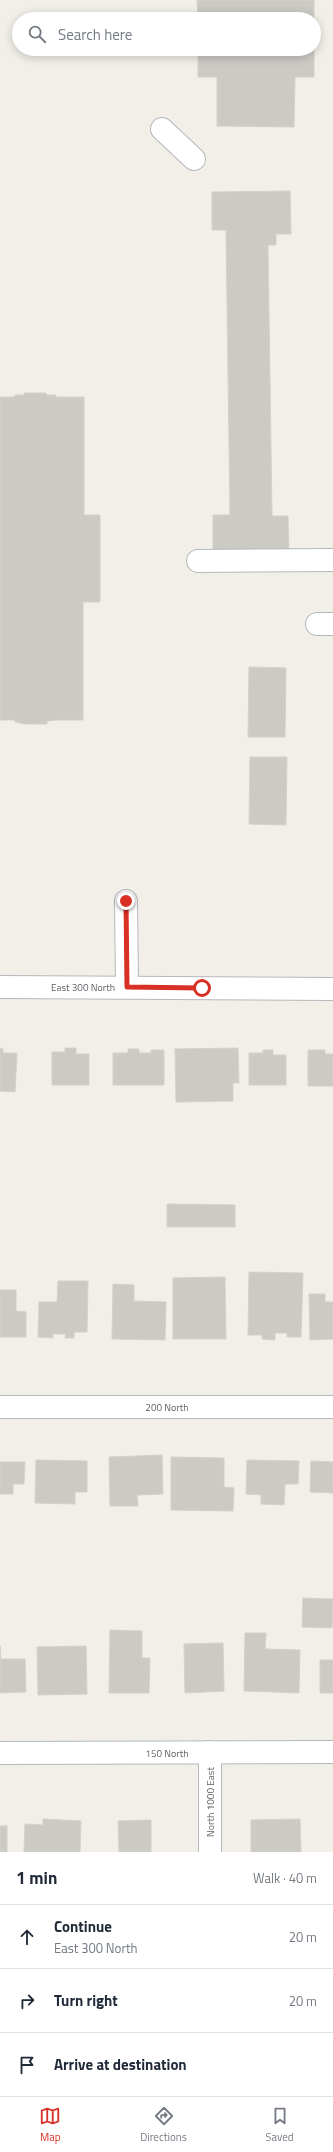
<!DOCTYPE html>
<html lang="en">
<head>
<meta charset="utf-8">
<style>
  :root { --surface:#fff; --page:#f2f2f3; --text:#1f2937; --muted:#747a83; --line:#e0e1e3; --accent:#d93025 }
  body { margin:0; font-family:"Titillium Web",sans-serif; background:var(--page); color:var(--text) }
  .stop { position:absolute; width:12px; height:12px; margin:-9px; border:3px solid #d93025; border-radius:50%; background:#fff }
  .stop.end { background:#d93025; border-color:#fff; box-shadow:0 1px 4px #0008 }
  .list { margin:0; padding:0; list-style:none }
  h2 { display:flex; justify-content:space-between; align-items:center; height:52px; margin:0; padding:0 16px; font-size:17px }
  h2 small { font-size:13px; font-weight:400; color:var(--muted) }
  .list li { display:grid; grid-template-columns:26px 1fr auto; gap:12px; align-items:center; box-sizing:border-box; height:64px; padding:0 16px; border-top:1px solid var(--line) }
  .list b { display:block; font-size:15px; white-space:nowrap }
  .list p { margin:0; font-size:13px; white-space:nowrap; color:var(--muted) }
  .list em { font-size:13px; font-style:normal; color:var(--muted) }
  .icon { flex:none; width:22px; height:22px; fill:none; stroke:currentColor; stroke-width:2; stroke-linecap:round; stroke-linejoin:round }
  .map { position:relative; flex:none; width:333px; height:1852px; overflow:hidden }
  .search { position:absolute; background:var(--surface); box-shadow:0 2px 10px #0003; left:12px; right:12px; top:12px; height:44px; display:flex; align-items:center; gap:10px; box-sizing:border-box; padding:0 14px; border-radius:22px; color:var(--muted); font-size:15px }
  .sheet { height:244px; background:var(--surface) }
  nav { display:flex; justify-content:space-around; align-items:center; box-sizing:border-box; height:56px; border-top:1px solid var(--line); background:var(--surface); font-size:11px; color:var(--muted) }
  nav a { display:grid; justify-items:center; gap:2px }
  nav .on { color:var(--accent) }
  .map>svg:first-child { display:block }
  .building { fill:#cccac5; stroke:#d6d1c6 }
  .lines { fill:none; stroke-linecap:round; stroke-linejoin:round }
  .minor-casing { stroke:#b5b8bc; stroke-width:24 }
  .minor { stroke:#fff; stroke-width:22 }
  .route { stroke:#d93025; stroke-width:5 }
  .labels { text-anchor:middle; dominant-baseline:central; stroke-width:3; stroke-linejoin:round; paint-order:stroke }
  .street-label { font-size:10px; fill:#5f6368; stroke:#fff }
</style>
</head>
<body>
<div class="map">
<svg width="333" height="1852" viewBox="0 0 333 1852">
  <rect width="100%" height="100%" fill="#f1efe8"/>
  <g class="building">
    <path d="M197,0h117v77h-19l-1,50 -77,-1v-49h-19v-28h116v-30h-116z"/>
    <path d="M290,191l1,43h-15v11h-8l4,271h16l1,39 -76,1v-41h17l-4,-285h-14v-38z"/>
    <path d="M24,393h22v2h10v2h28v118h16v87h-17v118h-27l-9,1v3h-22l-10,-2v-2h-15v-323h15v-2h9z"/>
    <path d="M249,667l37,1 -1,69h-37z"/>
    <path d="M250,757h37l-1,68 -37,-1z"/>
    <path d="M0,1048l3,1v4h14l-2,39 -15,-1z"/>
    <path d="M65,1048h11v6h13v31h-37v-33h13z"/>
    <path d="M238,1048l1,35h-6v18l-57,1 -1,-53z"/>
    <path d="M128,1049h11v4h12v-3h13v35h-51v-32h15z"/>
    <path d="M263,1050h10v5h13v30h-37v-32h14z"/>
    <path d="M308,1050h17v4h8v32h-25z"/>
    <path d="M167,1204l68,1v22h-68z"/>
    <path d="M249,1272l54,1 -2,64h-14v-4h-12v7l-13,-1v-4h-14z"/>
    <path d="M225,1277l1,62h-53v-61z"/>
    <path d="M58,1281h30l-1,51h-13v6h-9l1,-4h-14l1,4 -15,-1 1,-35h18z"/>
    <path d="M113,1284l21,1v16l32,1 -1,38 -53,-1z"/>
    <path d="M0,1290h16v21l10,1v25h-26z"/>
    <path d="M309,1294h16v8h8v37l-23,1z"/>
    <path d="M162,1455l1,39 -26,1 1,11h-28l-1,-49z"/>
    <path d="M171,1457l53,1v29l10,1 -1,23 -62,-1z"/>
    <path d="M36,1460l51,1v31h-12v12l-40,-1z"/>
    <path d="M247,1460l52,1 -1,23h-13l-1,21 -23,-1v-9l-15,-1z"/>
    <path d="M311,1461l22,1v31l-23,-1z"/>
    <path d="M0,1462h25l-1,22h-11v10h-13z"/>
    <path d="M303,1598l30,1 -1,29 -30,-1z"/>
    <path d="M110,1630l32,1v27h8l-1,35h-40z"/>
    <path d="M245,1633h21l-1,16 35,1 -1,43 -55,-2z"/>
    <path d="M223,1643l1,48 -39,2 -1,-49z"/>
    <path d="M0,1646l1,13h24l1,33 -26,1z"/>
    <path d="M86,1646l1,48 -49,1 -1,-48z"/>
    <rect x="320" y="1660" width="13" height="33"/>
    <path d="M43,1819l38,2 -1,31h-56l1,-28 18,1z"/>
    <path d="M300,1819l1,33h-50v-32z"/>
    <path d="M151,1820v32h-32l-1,-31z"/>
    <rect x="0" y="1826" width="7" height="26"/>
  </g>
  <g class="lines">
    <g class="minor-casing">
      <g id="minor">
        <path d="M162,129l32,30"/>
        <path d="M198,561l135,-1"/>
        <path d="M317,624h16"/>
        <path d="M126,901l1,86"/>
        <path d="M0,987l333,2"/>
        <path d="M0,1407h333"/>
        <path d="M210,1752v100"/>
        <path d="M0,1753l333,-1"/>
      </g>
    </g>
    <use href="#minor" class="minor"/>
  </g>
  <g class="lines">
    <path class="route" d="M126,901l1,86 75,1"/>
  </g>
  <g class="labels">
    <g class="street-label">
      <text x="83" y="987">East 300 North</text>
      <text x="167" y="1407">200 North</text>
      <text x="167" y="1753">150 North</text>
      <text transform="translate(210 1802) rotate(-90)">North 1000 East</text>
    </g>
  </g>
</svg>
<div class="stop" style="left:202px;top:988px"></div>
<div class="stop end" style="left:126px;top:901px"></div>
<div class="search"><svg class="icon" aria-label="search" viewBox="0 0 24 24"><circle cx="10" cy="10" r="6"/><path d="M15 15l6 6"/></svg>Search here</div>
</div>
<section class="sheet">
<h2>1 min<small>Walk · 40 m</small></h2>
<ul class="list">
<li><svg class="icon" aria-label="ahead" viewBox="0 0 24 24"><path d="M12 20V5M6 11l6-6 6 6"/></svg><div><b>Continue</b><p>East 300 North</p></div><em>20 m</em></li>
<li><svg class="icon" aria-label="right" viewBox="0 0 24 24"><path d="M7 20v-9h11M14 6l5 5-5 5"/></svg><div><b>Turn right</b></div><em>20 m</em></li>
<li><svg class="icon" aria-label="arrive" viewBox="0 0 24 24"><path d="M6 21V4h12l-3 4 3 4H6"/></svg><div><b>Arrive at destination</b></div></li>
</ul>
</section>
<nav>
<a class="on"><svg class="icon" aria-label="map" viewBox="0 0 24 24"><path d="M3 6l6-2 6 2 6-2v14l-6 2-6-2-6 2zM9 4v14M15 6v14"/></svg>Map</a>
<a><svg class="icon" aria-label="directions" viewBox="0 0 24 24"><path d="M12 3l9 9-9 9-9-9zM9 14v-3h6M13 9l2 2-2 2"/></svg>Directions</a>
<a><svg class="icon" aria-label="saved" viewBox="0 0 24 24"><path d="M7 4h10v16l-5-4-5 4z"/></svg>Saved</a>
</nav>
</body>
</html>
